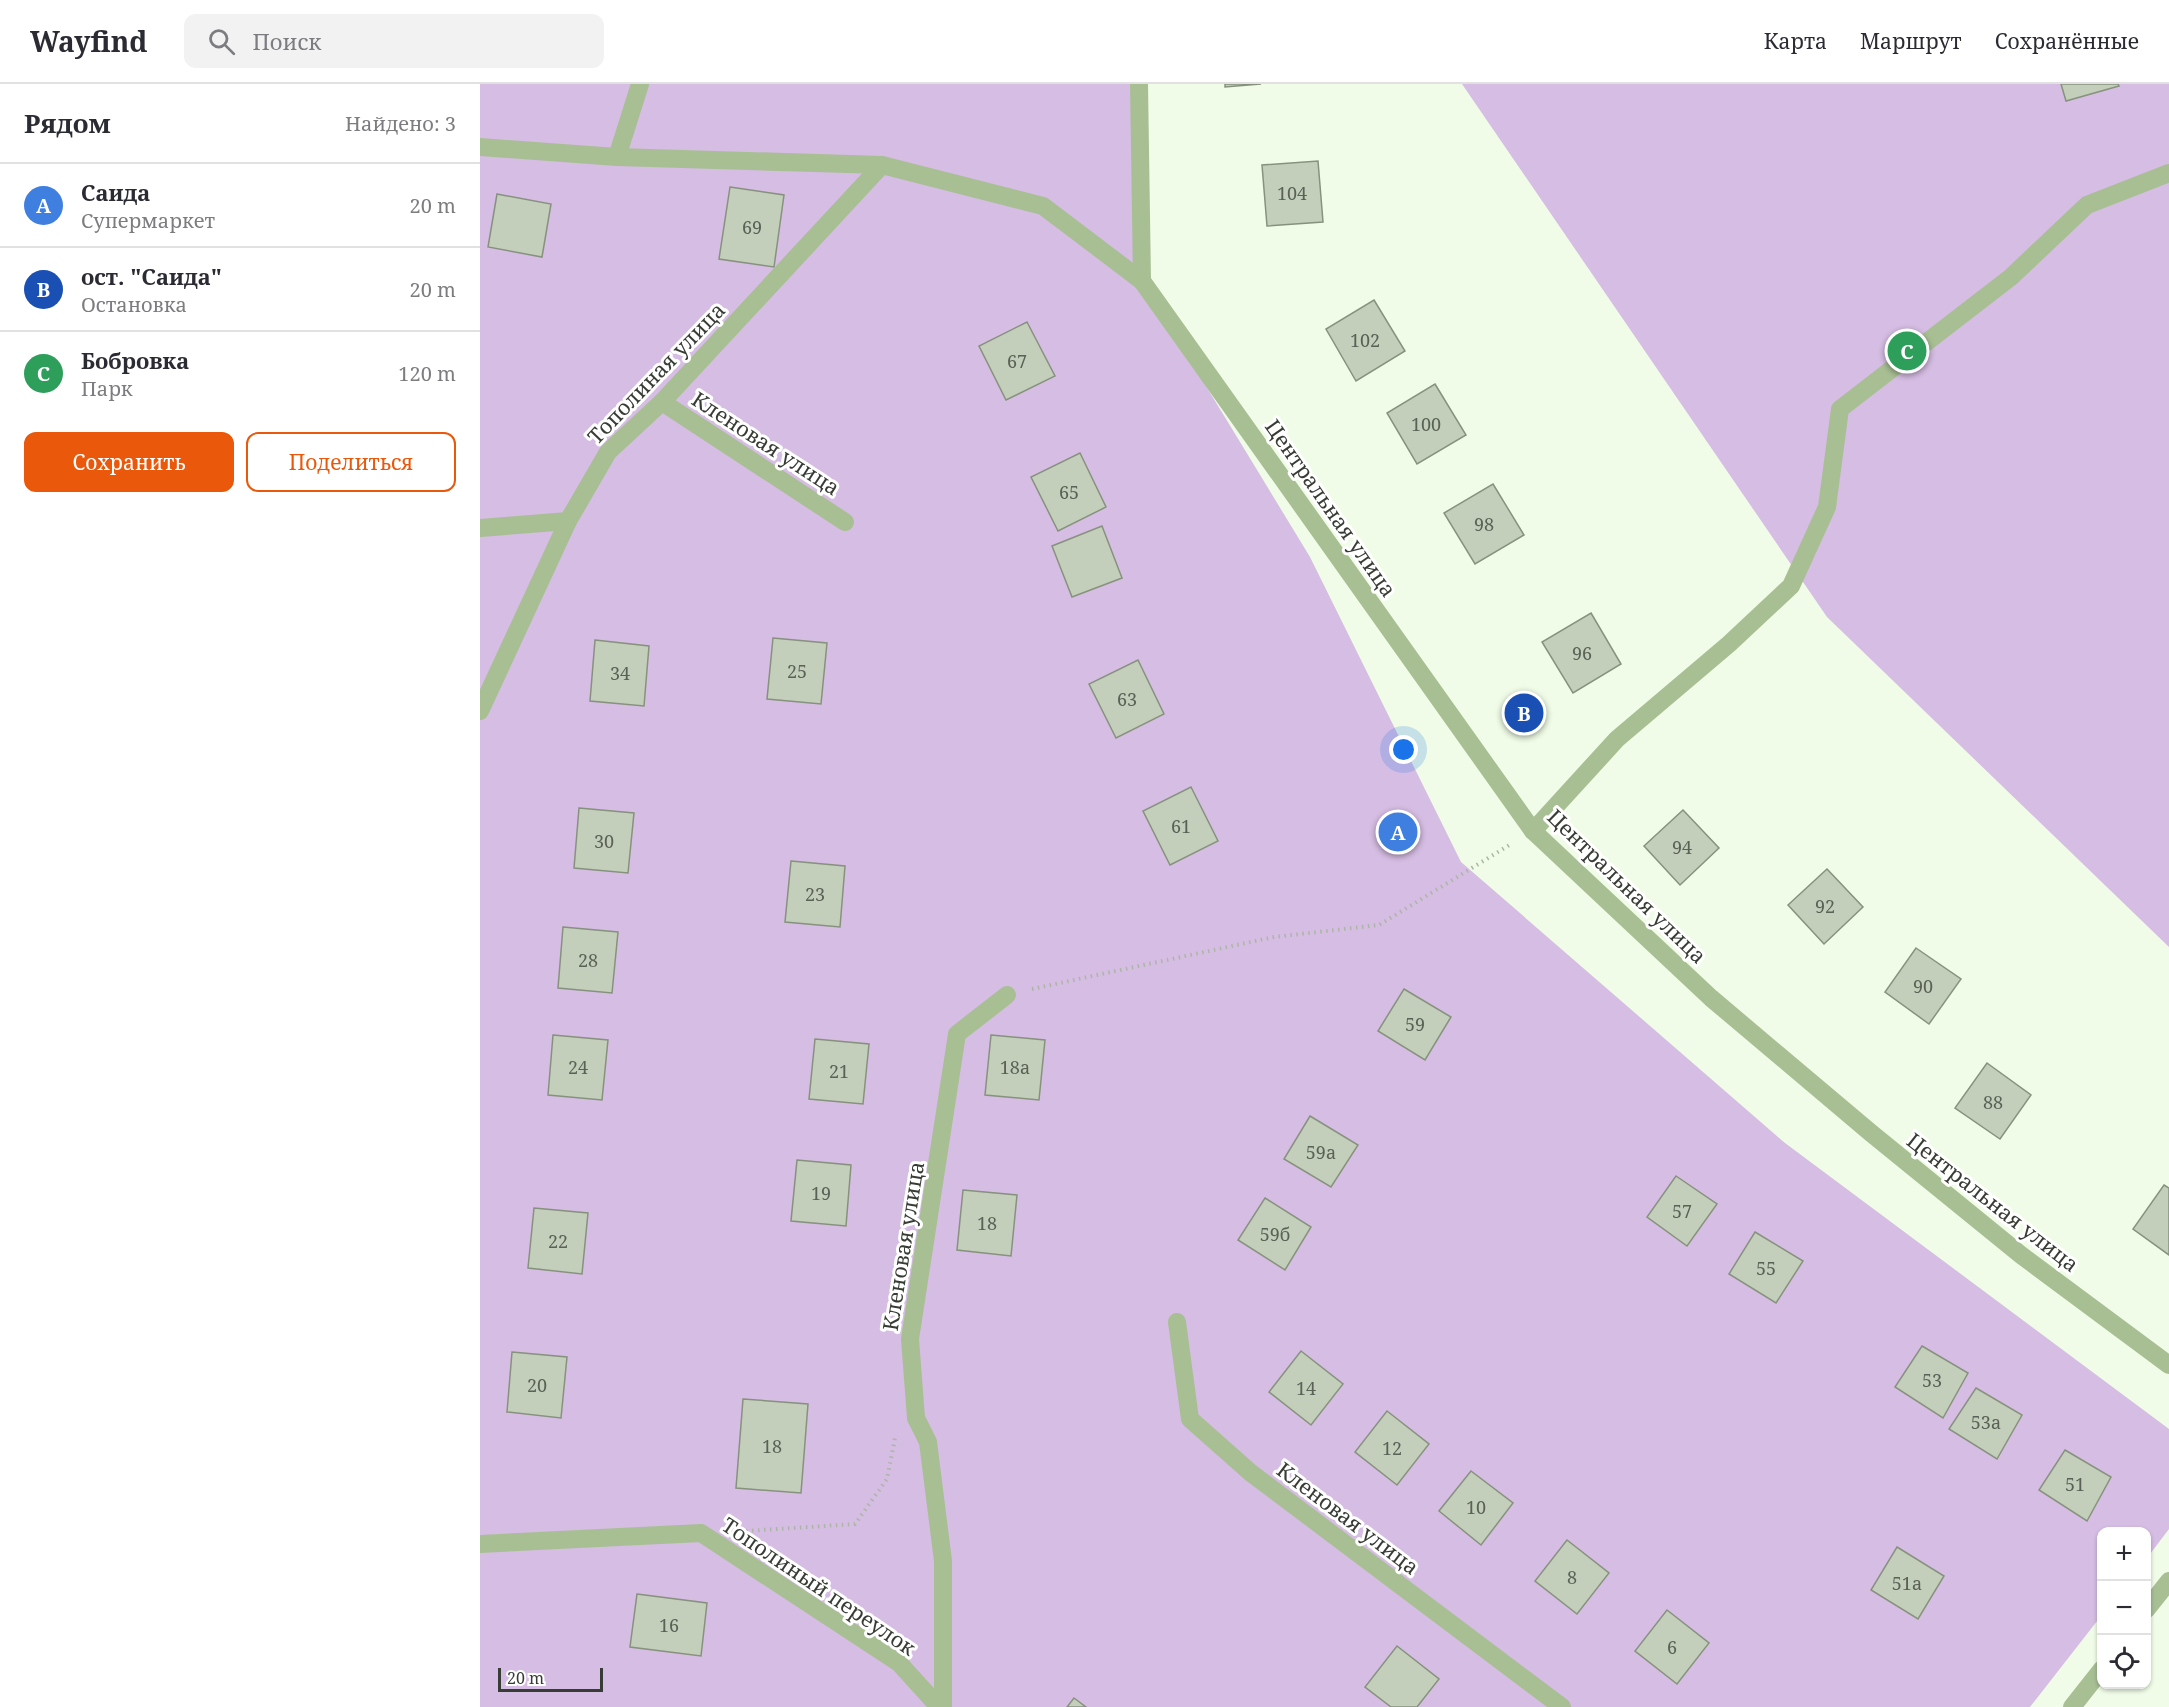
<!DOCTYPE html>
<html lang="ru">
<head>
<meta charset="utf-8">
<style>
  :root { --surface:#fff; --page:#f2f2f3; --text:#2b2b33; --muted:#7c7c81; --line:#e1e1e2; --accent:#ea580c }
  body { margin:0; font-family:"Noto Serif",serif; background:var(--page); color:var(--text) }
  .controls { position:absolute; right:18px; bottom:18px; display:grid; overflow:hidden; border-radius:12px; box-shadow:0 2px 4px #0004 }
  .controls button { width:54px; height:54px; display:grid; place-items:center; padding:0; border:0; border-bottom:2px solid var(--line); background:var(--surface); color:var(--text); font:30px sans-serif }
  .scale { position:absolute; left:18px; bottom:15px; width:105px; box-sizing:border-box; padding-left:6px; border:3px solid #373c34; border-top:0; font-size:16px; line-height:21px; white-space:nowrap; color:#373c34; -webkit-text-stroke:4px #fff; paint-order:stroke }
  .you { position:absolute; left:924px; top:666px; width:21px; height:21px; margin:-15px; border:4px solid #fff; border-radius:50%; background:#1a73e8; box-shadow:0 0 0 9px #1a73e833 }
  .badge { display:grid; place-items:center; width:39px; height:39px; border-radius:50%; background:var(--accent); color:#fff; font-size:20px; font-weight:700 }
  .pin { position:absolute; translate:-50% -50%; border:3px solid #fff; box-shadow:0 2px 6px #0006 }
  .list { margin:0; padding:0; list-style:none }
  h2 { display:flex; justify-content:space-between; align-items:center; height:78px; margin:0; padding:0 24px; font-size:26px }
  h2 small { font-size:20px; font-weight:400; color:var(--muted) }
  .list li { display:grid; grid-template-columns:39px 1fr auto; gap:18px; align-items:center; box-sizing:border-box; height:84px; padding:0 24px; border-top:2px solid var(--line) }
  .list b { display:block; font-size:22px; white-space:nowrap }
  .list p { margin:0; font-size:20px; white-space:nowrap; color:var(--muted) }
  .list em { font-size:20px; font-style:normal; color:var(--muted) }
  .actions { display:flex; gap:12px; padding:18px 24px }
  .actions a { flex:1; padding:14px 0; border:2px solid var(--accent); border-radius:12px; text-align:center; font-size:21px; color:var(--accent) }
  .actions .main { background:var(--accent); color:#fff }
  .icon { flex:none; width:33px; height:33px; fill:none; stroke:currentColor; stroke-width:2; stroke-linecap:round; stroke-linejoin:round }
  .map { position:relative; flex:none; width:1689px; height:1623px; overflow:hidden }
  header { display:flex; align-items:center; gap:36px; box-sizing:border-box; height:84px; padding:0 30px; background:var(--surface); border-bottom:2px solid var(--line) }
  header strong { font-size:28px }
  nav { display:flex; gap:33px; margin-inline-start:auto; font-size:21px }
  .search { width:420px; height:54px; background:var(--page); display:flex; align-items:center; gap:15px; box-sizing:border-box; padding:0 21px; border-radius:12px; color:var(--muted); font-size:22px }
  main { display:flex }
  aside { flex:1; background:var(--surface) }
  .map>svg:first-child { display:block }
  .green { fill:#d6bde3 }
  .building { fill:#c3cfba; stroke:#87927e; stroke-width:1.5 }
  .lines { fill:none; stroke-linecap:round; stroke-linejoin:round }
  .path { stroke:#adb6a6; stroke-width:4; stroke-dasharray:1.5 4.5; stroke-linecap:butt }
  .minor { stroke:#a8bf94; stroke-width:18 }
  .labels { text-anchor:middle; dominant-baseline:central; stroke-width:6; stroke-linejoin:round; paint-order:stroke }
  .number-label { font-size:18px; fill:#5a6156 }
  .street-label { font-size:21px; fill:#373c34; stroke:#fff }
</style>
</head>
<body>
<header>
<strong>Wayfind</strong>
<div class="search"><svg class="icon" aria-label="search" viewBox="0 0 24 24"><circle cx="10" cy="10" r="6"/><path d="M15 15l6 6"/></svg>Поиск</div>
<nav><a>Карта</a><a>Маршрут</a><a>Сохранённые</a></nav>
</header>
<main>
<aside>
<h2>Рядом<small>Найдено: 3</small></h2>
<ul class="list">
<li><span class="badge" style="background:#3f7fe0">A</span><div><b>Саида</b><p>Супермаркет</p></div><em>20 m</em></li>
<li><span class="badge" style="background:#1a4fb4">B</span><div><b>ост. &quot;Саида&quot;</b><p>Остановка</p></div><em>20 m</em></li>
<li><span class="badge" style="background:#2e9e5b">C</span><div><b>Бобровка</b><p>Парк</p></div><em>120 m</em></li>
</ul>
<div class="actions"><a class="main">Сохранить</a><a>Поделиться</a></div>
</aside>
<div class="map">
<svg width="1689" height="1623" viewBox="0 0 1689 1623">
  <rect width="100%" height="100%" fill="#f0fce7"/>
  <g class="green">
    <path d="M0,0h659l3,197 168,276 151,305 324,281 384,286v100l-22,29 -1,-26h-44l-1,84 -71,91h-1550z"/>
    <path d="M982,0h707v863l-342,-330z"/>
  </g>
  <g class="building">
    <path d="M745,0h36l-36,3z"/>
    <path d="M1581,0h57l1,2 -53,15z"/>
    <path d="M838,77l5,61 -56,4 -5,-61z"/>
    <path d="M250,103l54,8 -10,72 -55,-8z"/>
    <path d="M17,110l54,10 -9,53 -54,-10z"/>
    <path d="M894,216l31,51 -49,30 -30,-52z"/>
    <path d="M547,238l28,54 -49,24 -27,-54z"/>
    <path d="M955,300l31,51 -49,29 -30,-51z"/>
    <path d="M600,369l26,54 -48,24 -27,-54z"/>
    <path d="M1013,400l31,51 -49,29 -31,-51z"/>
    <path d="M622,442l20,52 -50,19 -20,-51z"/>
    <path d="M1111,529l30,51 -48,29 -31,-51z"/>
    <path d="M293,554l54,5 -6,61 -54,-5z"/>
    <path d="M115,556l54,6 -5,60 -54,-5z"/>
    <path d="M658,576l26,54 -48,24 -27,-54z"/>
    <path d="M711,703l27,54 -48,24 -27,-54z"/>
    <path d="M99,724l55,5 -6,60 -54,-5z"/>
    <path d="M1203,726l36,38 -39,37 -36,-39z"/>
    <path d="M311,777l54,5 -5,61 -55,-5z"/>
    <path d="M1347,785l36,38 -39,37 -36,-39z"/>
    <path d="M83,843l55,5 -6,61 -54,-5z"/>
    <path d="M1436,864l45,31 -32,45 -44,-32z"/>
    <path d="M924,905l47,28 -26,43 -47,-29z"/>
    <path d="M73,951l55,5 -6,60 -54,-5z"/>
    <path d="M511,951l54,5 -6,60 -54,-5z"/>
    <path d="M335,955l54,5 -6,60 -54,-5z"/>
    <path d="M1507,979l44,32 -31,44 -45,-31z"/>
    <path d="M830,1032l48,29 -27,42 -47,-28z"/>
    <path d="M317,1076l54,5 -5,61 -55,-5z"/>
    <path d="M1196,1092l41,28 -30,42 -40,-29z"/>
    <path d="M1684,1101l5,3v67l-36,-26z"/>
    <path d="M483,1106l54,5 -6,61 -54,-6z"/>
    <path d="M785,1114l46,29 -26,43 -47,-30z"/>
    <path d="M54,1124l54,5 -6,61 -54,-6z"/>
    <path d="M1275,1148l48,29 -27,42 -47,-29z"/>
    <path d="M1442,1262l46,27 -25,45 -48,-31z"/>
    <path d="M821,1267l42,33 -32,41 -42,-33z"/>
    <path d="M32,1268l55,5 -6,61 -54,-6z"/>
    <path d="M1496,1304l46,27 -25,44 -48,-30z"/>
    <path d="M263,1315l65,5 -7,89 -65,-5z"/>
    <path d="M907,1327l42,33 -32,41 -42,-33z"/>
    <path d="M1585,1366l46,27 -24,44 -48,-31z"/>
    <path d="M991,1387l42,32 -32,42 -42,-34z"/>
    <path d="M1087,1456l42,33 -32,41 -42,-33z"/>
    <path d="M1417,1463l47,29 -26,43 -47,-29z"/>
    <path d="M157,1510l70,9 -6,53 -71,-9z"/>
    <path d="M1187,1526l42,33 -32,41 -42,-33z"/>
    <path d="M917,1562l42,33 -22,28h-26l-26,-20z"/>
    <path d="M594,1614l12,9h-19z"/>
  </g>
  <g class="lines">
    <g class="path">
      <path d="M552,905l242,-52 105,-12 132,-81"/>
      <path d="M266,1447l109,-7 32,-45 8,-41"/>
    </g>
    <g class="minor">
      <path d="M659,0l3,197 391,550 178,167 160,135 150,122 148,110"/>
      <path d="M0,63l137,10 265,8 161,41 99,75"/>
      <path d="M137,73l23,-73"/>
      <path d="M182,318l183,120"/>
      <path d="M0,444l88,-7"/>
      <path d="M0,627l88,-190 40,-69 54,-50 220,-237"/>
      <path d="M1053,747l84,-92 112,-95 62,-58 36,-79 13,-98 171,-132 76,-72 82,-32"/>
      <path d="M697,1238l13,97 61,54 311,234"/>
      <path d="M0,1460l221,-11 198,130 40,44"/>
      <path d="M1666,1526l23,-29"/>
      <path d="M463,1623v-146l-15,-119 -12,-24 -6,-79 47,-305 50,-39"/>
      <path d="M1592,1623l30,-38"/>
    </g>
  </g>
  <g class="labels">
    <g class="number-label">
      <text x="812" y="109">104</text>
      <text x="272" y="143">69</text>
      <text x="885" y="256">102</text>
      <text x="537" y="277">67</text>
      <text x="946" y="340">100</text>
      <text x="589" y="408">65</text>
      <text x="1004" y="440">98</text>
      <text x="1102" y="569">96</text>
      <text x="317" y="587">25</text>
      <text x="140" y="589">34</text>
      <text x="647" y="615">63</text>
      <text x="701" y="742">61</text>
      <text x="124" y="757">30</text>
      <text x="1202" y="763">94</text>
      <text x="335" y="810">23</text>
      <text x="1345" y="822">92</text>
      <text x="108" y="876">28</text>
      <text x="1443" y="902">90</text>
      <text x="935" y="940">59</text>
      <text x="98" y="983">24</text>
      <text x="535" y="983">18а</text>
      <text x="359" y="987">21</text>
      <text x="1513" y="1018">88</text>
      <text x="841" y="1068">59а</text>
      <text x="341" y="1109">19</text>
      <text x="1202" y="1127">57</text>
      <text x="507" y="1139">18</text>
      <text x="795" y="1150">59б</text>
      <text x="78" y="1157">22</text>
      <text x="1286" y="1184">55</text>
      <text x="1452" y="1296">53</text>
      <text x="57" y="1301">20</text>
      <text x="826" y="1304">14</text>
      <text x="1506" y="1338">53а</text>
      <text x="292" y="1362">18</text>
      <text x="912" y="1364">12</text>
      <text x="1595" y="1400">51</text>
      <text x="996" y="1423">10</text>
      <text x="1092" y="1493">8</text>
      <text x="1427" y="1499">51а</text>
      <text x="189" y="1541">16</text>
      <text x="1192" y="1563">6</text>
    </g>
    <g class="street-label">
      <text transform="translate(176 289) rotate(-46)">Тополиная улица</text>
      <text transform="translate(286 359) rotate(33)">Кленовая улица</text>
      <text transform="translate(851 424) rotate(55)">Центральная улица</text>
      <text transform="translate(1147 802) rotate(44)">Центральная улица</text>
      <text transform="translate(1513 1118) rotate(38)">Центральная улица</text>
      <text transform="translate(423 1162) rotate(-81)">Кленовая улица</text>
      <text transform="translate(868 1434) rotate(37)">Кленовая улица</text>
      <text transform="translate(339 1502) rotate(34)">Тополиный переулок</text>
    </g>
  </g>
</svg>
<div class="controls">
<button>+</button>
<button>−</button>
<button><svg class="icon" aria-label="locate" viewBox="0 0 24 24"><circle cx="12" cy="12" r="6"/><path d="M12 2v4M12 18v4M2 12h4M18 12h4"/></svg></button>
</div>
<div class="scale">20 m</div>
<div class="you"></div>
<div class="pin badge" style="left:918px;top:748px;background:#3f7fe0">A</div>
<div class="pin badge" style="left:1044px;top:629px;background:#1a4fb4">B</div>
<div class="pin badge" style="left:1427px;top:267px;background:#2e9e5b">C</div>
</div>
</main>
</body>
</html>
